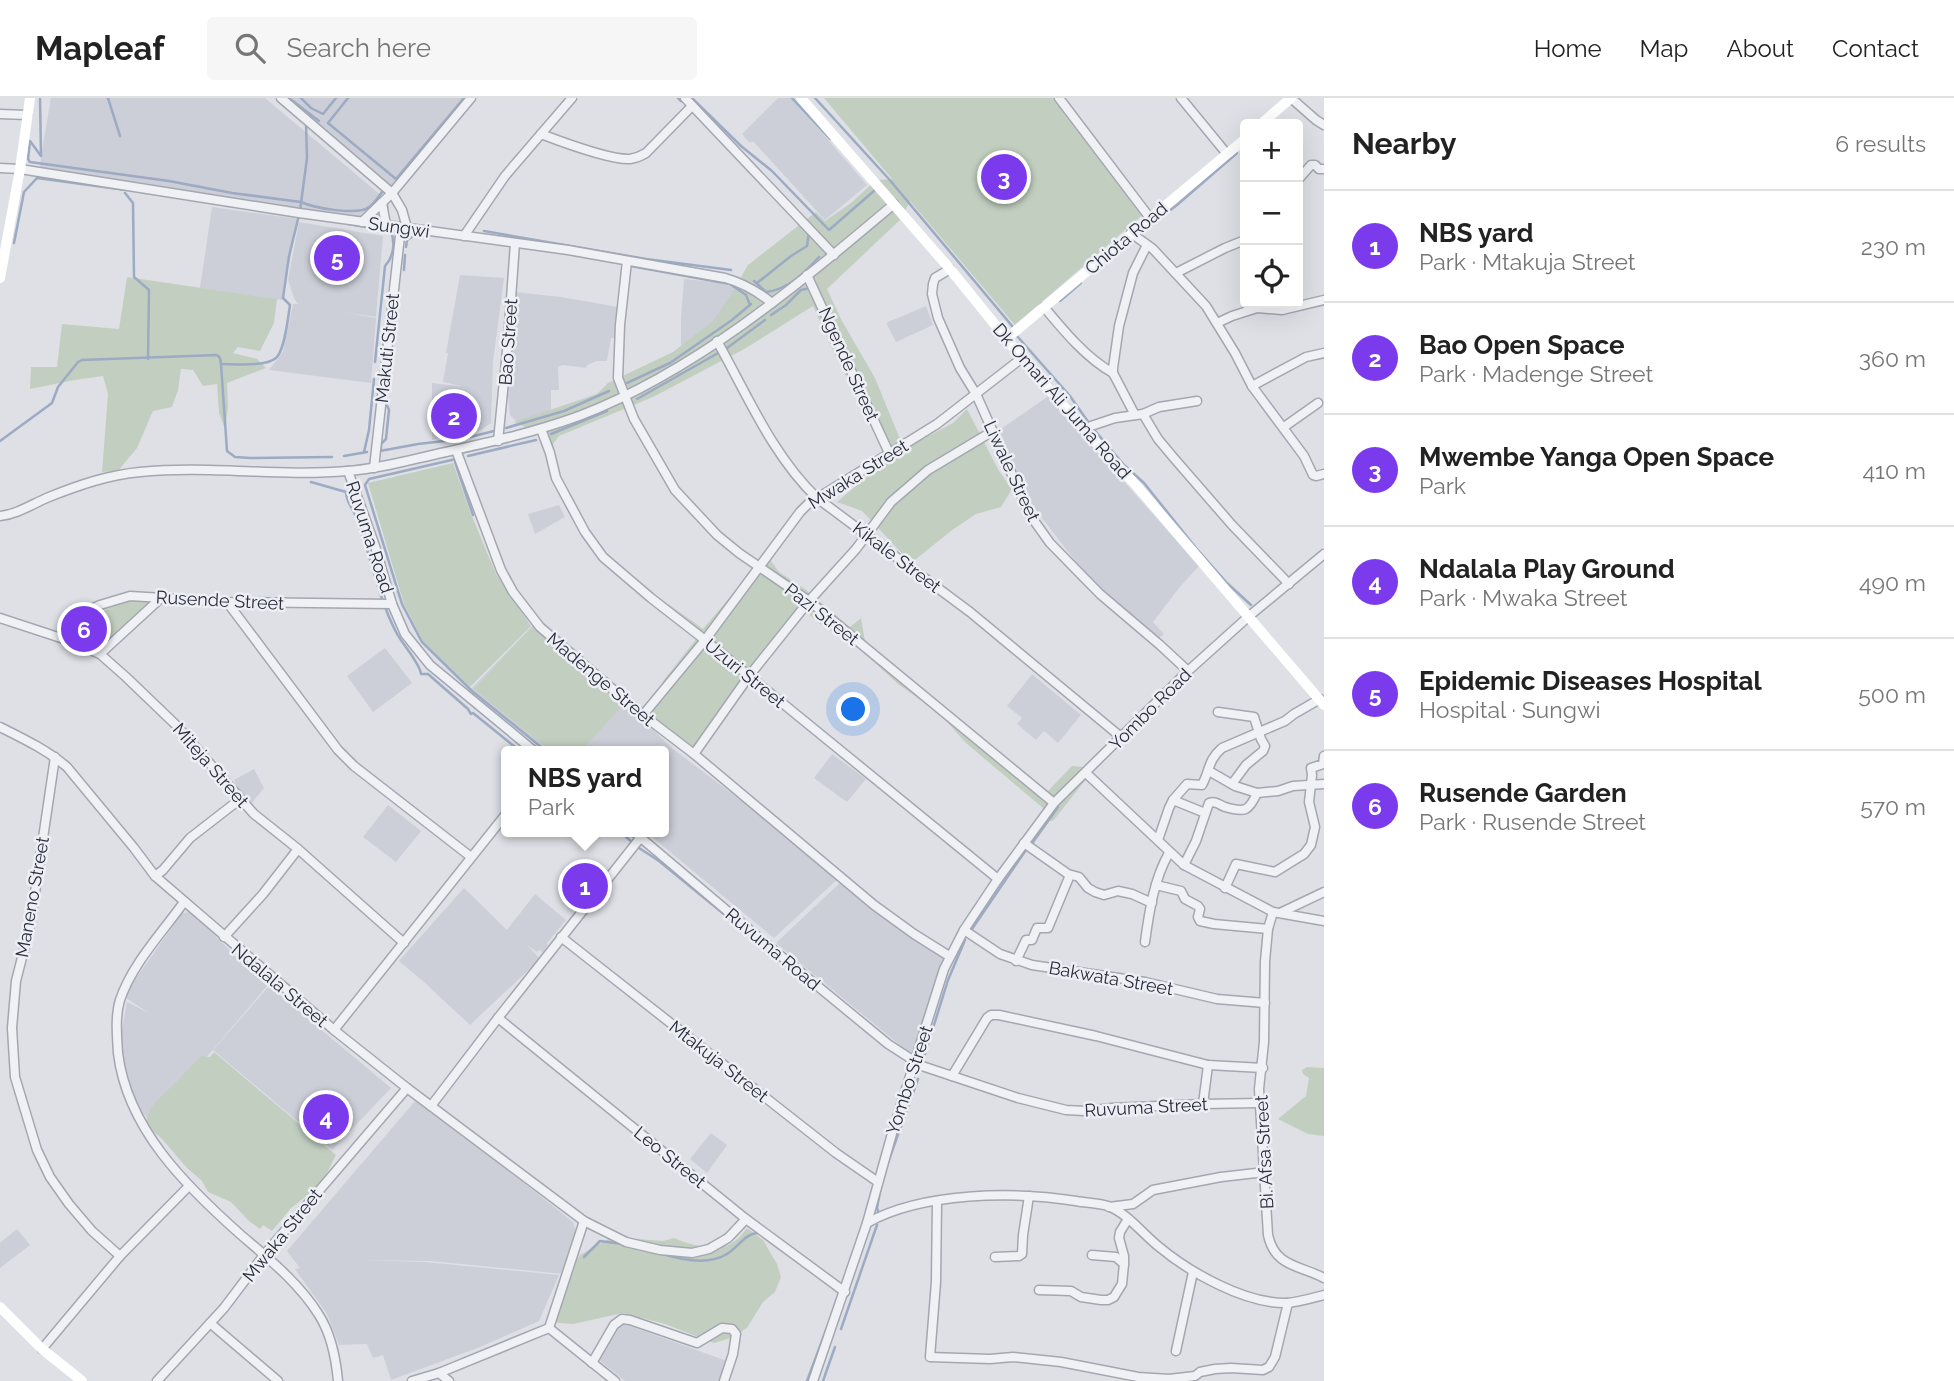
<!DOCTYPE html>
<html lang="en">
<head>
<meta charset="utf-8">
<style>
  :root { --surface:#fff; --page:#f6f6f6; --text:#222; --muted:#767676; --line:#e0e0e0; --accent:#7c3aed }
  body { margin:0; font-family:Raleway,sans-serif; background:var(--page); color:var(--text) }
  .controls { position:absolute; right:21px; top:21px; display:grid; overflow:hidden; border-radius:7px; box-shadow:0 7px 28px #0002 }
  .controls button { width:63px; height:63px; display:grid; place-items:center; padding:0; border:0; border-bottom:2px solid var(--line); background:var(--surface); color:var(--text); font:35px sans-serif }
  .you { position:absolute; left:854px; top:612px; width:24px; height:24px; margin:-18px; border:5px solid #fff; border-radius:50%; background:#1a73e8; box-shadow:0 0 0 10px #1a73e833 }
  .badge { display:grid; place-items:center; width:46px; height:46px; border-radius:50%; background:var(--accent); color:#fff; font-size:23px; font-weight:700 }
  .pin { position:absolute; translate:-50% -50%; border:4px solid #fff; box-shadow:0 2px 7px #0006 }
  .popup { position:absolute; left:501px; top:648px; width:168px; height:91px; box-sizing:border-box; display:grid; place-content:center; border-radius:7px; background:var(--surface); filter:drop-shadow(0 2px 5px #0005); font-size:23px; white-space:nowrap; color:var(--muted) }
  .popup b { font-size:26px; color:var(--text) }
  .popup::after { content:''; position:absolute; left:50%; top:100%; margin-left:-14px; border:14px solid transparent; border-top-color:var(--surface) }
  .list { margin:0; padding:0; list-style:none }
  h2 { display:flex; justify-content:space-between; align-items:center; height:91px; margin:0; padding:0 28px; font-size:30px }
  h2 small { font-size:23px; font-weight:400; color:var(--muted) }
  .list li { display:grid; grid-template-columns:46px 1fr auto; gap:21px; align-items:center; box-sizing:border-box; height:112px; padding:0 28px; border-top:2px solid var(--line) }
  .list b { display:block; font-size:26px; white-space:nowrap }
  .list p { margin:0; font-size:23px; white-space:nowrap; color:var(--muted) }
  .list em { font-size:23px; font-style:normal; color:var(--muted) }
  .icon { flex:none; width:38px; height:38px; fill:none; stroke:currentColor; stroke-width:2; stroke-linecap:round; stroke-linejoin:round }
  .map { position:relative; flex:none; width:1324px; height:1283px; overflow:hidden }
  header { display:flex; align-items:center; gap:42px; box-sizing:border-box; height:98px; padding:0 35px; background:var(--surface); border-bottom:2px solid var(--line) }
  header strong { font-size:33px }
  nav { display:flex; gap:38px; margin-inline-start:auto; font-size:24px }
  .search { width:490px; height:63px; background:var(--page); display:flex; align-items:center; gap:18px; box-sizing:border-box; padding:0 24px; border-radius:7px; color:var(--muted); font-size:26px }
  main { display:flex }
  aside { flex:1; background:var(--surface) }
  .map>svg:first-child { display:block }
  .built { fill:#cccfd8 }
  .green { fill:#c2cfc0 }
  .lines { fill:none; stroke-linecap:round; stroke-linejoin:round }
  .stream { stroke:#9caac3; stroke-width:2.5 }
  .street-casing { stroke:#a4a7b0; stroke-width:11 }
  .street { stroke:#f0f1f5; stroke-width:8 }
  .secondary { stroke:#fff; stroke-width:10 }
  .labels { text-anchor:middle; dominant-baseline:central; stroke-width:5; stroke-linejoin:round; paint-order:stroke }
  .street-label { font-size:18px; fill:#292d3c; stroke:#edeff4 }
</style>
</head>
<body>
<header>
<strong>Mapleaf</strong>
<div class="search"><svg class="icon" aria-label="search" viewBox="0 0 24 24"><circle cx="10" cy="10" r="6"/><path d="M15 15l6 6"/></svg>Search here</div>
<nav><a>Home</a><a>Map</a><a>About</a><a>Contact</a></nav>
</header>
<main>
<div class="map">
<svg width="1324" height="1283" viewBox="0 0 1324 1283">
  <rect width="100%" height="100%" fill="#dee0e6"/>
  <g class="built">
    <path d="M51,0h214l124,104v7l-18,17h-10l-206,-33 -113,-16 -2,-3 1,-18z"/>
    <path d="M289,0h178l-76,90z"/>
    <path d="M778,0h14l75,87 -42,35 -72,-79 -3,2 -8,-9z"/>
    <path d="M212,109l86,12 -16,81 -82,-12z"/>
    <path d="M299,124l84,14 -7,81 -35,-5 35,6 -5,65 -102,-13 14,-18 10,-48h5l-4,-6 -6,-18z"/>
    <path d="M460,177l44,3 -11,84 -2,61 -10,7 -49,10v-57l34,4 -23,-5 5,-29h-2z"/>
    <path d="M684,181l33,3 19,6 6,25 -57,37 -4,-5v-28z"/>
    <path d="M515,194l46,5 57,10 -2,31h-5l-4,23h-10l-10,4 -1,3 -23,-3 -5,2 1,23h-8v21l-34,11 -7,-7 -2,-19 2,-67z"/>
    <path d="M926,208l7,19 -37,17 -10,-19z"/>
    <path d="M1053,295l35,48 111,125 -20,22 -26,34 11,12 -6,5 -71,-63 -52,-67 -21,-33 4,-2 -20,-43z"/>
    <path d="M559,407l6,12 -30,17 -7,-20z"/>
    <path d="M534,526l93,81 46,44 168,127 -67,62 -128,-106h18v-81h-117l-76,-62z"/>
    <path d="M385,550l27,35 -39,29 -26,-36z"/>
    <path d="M1032,576l49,41 -23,28 -14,-12 -8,9 -19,-16 5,-6 -15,-12z"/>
    <path d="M832,656l34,25 -19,23 -33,-24z"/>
    <path d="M254,671l10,19 -13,16 -13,-14 -4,-10z"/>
    <path d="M388,707l33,26 -25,31 -33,-25z"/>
    <path d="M843,782l106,79 -36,97 -137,-113z"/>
    <path d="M464,790l43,42 28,-36 31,26 -19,23 1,2 -5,7 -4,-2 -2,2 -10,-7 13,14 -70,66 -45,-42 -26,-22z"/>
    <path d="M192,814l45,46 31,27 -116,136 -14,-11 -13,-33 -5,-36 7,-39 22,11 -23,-15 6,-14 50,-71z"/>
    <path d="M269,888l122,102 -59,62 -119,-100z"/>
    <path d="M416,1002l34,24 123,98 5,15 -14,37 -134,-13 -69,-1 64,2 134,13 -20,46 -59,26 -89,33 -8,-25 -10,3 -6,-14 -28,1 -12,-31 -32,-45 5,-1 -13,-17z"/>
    <path d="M711,1035l16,12 -20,28 -17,-14z"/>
    <path d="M17,1131l13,16 -30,23v-25z"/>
    <path d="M624,1226l103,37 -8,20h-94l-26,-21 22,-35z"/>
  </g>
  <g class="green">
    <path d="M824,0h236l86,114 -131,113 -105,-124 -10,19 -73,69 15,32 33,57 29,71 49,-26 14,-14 32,62 13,18 -11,18 -25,7 -25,17 -40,32 -49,-52 -25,-9 52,-44 -54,-103 -22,-49 -67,42 -93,49 -94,39 -6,8c1,7 2,14 4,21 6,23 33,71 49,88 28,30 65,52 97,76l63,-75 13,18 26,17 45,38 11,-9 4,23 58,49 15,12 15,15 49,37 17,16 29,21 24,-25 23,2 -42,53 -6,-1 -4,-12 -77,-65 -27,-30 -41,-29 -37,-34 -41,-26 -15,-13 -109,146 -54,-41 22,-36 33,-42 -104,-88 -40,-72 -10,-36 -5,-9 -24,-11 83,-28 11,-11 65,-31 40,-31 17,-25 18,-31 68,-53 9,9 26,-18 25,-23 16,-1z"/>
    <path d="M127,179l150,22 -3,24 -14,28 -22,-4 -5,6 24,6 9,9 -39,15 1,24 -3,22 -6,-16 -2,-29 -14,2 -10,-16 -12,-1 -3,21 -6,17 -19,4 -16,37 -19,23 -16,1 6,-78 -5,-18 -28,4 -45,9 1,-22h26l5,-43 57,5z"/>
    <path d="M453,365l18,51 25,60 35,52 -61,61 -47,-46 -19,-37 -36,-121z"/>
    <path d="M144,501l5,5 -48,45 -18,-12c4,-27 38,-34 61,-38z"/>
    <path d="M533,528l91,78 -43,47h-31l-76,-62z"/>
    <path d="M214,954l122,103 -10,20 -12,15 -23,18 -19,23 -9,-6 -3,4 -10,-7 -19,-20 -23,-10 -6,-11 -15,-13 -25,-29 -17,-15c7,-25 17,-27 33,-44 8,-8 15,-17 23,-24l9,1z"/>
    <path d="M1307,969l17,1v68l-16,-2 -30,-15 28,-23 3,-18 -6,-4 -1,-4z"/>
    <path d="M747,1130l16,12 14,24 4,13 -6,15 -12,10 -16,26 -16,10 -17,5 -49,-19 -42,-11 -50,11 -14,-1 -12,-3 11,-35 22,-30 32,-18 51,4 11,-3c12,6 38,12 51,8 9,-2 17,-11 22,-18z"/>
  </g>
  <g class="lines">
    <g class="stream">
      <path d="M40,0l1,58 -11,-15 -2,18 2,3 139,19 63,12 69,9c13,6 57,14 68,5 6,-4 11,-12 15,-18"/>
      <path d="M108,0l12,38"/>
      <path d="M289,0l30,23"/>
      <path d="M301,0l10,10 12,6 13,-16"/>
      <path d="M348,0l-20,25 68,56 68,-81"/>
      <path d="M678,0l3,3"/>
      <path d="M692,0l49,48 31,25 57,59 46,-40"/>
      <path d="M792,0l38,41"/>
      <path d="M815,0l73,80 125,149"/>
      <path d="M125,95l8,10 1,74 15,13 -1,69"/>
      <path d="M348,126l43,7c4,12 3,25 -6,35l-10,96"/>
      <path d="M484,133l162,28 85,11"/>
      <path d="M1143,133l34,-26 60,-52"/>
      <path d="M14,145l10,-51 13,-14 89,12"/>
      <path d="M406,149l1,-7 7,-4"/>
      <path d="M631,168l99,18 16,11 4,10"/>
      <path d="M404,172l1,-15"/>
      <path d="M754,183l12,11c22,-2 39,-20 53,-35"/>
      <path d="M757,185l34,-27 16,-10 2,-14"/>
      <path d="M1060,203l21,-18"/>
      <path d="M771,217l15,-10 15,-15 9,-2"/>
      <path d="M1017,238l53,60 21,30 33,39 20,18 52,65 31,35 24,22"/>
      <path d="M221,266c14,0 44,3 55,-6 9,-8 12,-41 14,-53l-7,-7 6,-42 11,-45 7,-53 -1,-34"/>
      <path d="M627,285l43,-20 62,-43 19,-16"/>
      <path d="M637,301l90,-51 38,-28"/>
      <path d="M506,330l58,-17 45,-20"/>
      <path d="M551,336l56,-23"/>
      <path d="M0,343l52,-38 6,-16 20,-25 4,-2 135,-5 3,3 1,6 6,87 8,6 15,1 82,-1"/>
      <path d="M381,352v-6l5,-5 3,-29 -3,-7 1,-20"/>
      <path d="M380,353l38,-7 44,-5 32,-8"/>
      <path d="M364,354l5,-22 5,-51"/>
      <path d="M344,358l23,-4"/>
      <path d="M468,358l68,-16"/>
      <path d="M456,361l-87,20 -4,6 37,119 20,38 50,49 74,60"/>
      <path d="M455,364l18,53"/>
      <path d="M311,384l35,10c0,10 7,16 10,25 15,38 21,78 40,115 6,12 24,31 25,42h7l40,35 3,5 2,-1 47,38"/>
      <path d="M621,734l15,14 23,15 93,76"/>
      <path d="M1033,744l25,-35"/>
      <path d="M972,831l56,-82"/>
      <path d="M924,959l24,-77 17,-40"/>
      <path d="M886,1070l32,-89"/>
      <path d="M879,1116l-2,-6 4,-22"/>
      <path d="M663,1156c19,6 46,11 64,0 11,-7 19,-21 31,-21"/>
      <path d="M584,1159l16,-16 22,3"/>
      <path d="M841,1231l36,-104"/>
      <path d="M807,1283l21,-56"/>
      <path d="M823,1283l12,-34"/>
    </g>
    <g class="street-casing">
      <g id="street">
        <path d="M281,0l111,95 10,17 5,18"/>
        <path d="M685,0l149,157"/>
        <path d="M1059,0l91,120"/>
        <path d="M1181,0l46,56"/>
        <path d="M1291,0l25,22 8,5"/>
        <path d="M0,16l27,1"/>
        <path d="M541,36c21,8 68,26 89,25 6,-1 11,-3 16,-6l46,-47"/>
        <path d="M0,70l20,1 279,44 269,37 157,28c18,5 32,13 47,25"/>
        <path d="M1298,82l13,-15h4l4,4h5"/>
        <path d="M382,105l4,22"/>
        <path d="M362,124l30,-29 79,-95"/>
        <path d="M1131,135l22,16 53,57 29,47 17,33 52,70 9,19 3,1 8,-2"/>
        <path d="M464,138l41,-60 67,-78"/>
        <path d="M627,163l-7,64 -2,53 16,41 41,71 42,45 22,18 70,48 245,202"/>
        <path d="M950,171l-15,9 -2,6 -1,10 6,24 22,50 16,26 54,121 20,28 50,51 60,51 28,26"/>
        <path d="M1176,175l49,-25 20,-8"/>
        <path d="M807,177l82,178"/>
        <path d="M1044,209c19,23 42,51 69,66"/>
        <path d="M1217,225l15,-7 25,-8 25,2 42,-10"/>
        <path d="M717,243c30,53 55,114 100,157l153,114 151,125"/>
        <path d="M1252,288l54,-29 18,-4"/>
        <path d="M1143,316l15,25 15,18 59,68 57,59"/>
        <path d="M1135,317l-22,-42v-5l6,-42 14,-53 14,-28"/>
        <path d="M1284,329l34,-24"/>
        <path d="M541,331l9,24 6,25 29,54 18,25 48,41 54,42 293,239"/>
        <path d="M1085,333l6,-5 24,-8 28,-4 16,-7 38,-6"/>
        <path d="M498,343l10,-100 7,-98"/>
        <path d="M456,352l45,120 12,22 27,35 103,88 51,39 180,151 40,29 35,22"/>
        <path d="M374,370l27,-241"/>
        <path d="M348,373l27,75 17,58 13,30 25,31 104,86"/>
        <path d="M0,418c18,-2 32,-12 49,-19 30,-12 59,-22 91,-25 69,-7 138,5 207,-1 33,-2 66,-12 99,-19 45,-10 89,-20 133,-36 117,-45 220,-132 315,-212"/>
        <path d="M227,504l111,148 16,16 117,91"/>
        <path d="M0,520l64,21 36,15 26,23 50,48 78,89 44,35 106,94"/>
        <path d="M64,541l13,-19 10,-9 13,-6 30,-9 97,6 165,2"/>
        <path d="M100,556l61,-56"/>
        <path d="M1218,614l36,5 7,22 4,7 -2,5 -17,14 -14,19"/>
        <path d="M643,617l62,-75 95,-128 8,-8 129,-80 85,-66"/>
        <path d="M0,629c24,12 47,23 67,40l67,81 21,28 179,154 73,58 177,133 42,21 34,8 32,3 17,-4 19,-11 18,-19"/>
        <path d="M694,656l55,-78 60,-75 47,-52 35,-47 37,-32 65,-39"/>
        <path d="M55,659l-25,169 -14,55 -4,47 3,49 22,73 13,27 19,27 23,27 28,25"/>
        <path d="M1209,673l26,15 22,7 21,-2 15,-5 31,-2"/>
        <path d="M1086,675l98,92 89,47 51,9"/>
        <path d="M1173,702l32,13"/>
        <path d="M634,734l130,110 124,102 34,22 96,32 48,12 19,1 27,-3 91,-4 56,-1"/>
        <path d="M1158,742l11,-32 4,-8 14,-16 15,1c8,-15 6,-25 20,-37l63,-27 9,-7 26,-15"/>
        <path d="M1024,745l44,31 11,3 9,11 7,4 9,3 14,-4 14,3 20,9"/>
        <path d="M1184,767l12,-24 13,-38c7,-2 9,1 16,4 20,6 24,4 32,-14"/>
        <path d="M155,778l8,-6 27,-32 49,-38"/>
        <path d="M1156,787l25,6 4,8 13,7 2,3 -2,8 2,4 14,3 54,5"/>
        <path d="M1225,790l11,-24 39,8 29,-18 7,-9 4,-18 -6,-25 3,-27 -1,-7 12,-4 1,-8"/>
        <path d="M184,804c-22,31 -52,62 -64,98 -5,16 -3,36 -2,53 9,76 69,134 123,182 28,24 58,48 78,80 12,19 17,44 19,66"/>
        <path d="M1273,814l-5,17 -3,32 -1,81 -5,47 9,146c7,32 31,30 56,43"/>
        <path d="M1282,814l42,-20"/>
        <path d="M964,832l36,24 32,11 113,17 72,17 48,4"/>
        <path d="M224,839l39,-43 35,-45"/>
        <path d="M561,839l275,216 42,29"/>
        <path d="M1145,844c4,-30 9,-63 24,-89"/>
        <path d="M1016,863l10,-21h6l5,-12h11l22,-53"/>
        <path d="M498,920l248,201 99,73"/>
        <path d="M334,932l172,-216"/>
        <path d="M952,978l35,-58 4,-3h8l97,21 112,29 55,3"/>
        <path d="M1203,1006l5,-39"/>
        <path d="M431,1008l67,-88 143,-181"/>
        <path d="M937,1104l-1,80 -6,75 60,2 23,-2 48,5 77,15 31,2 26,-3 5,-4 15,-3 16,-1 32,2 6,-3 6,-10 13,-54"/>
        <path d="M1109,1109l24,-3 20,-14 68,-13 44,-5"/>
        <path d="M867,1125c55,-31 147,-32 209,-22 10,2 22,2 32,5 19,7 34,27 50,40 31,26 87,58 129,57 13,-1 25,-5 37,-8"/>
        <path d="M1092,1157l24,2 8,7"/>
        <path d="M995,1159l24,-1 3,-2 1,-19 6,-39"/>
        <path d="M1039,1192l32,1 10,6 20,3h7l6,-3 8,-13 2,-20v-8l-5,-18 1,-6 8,-13"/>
        <path d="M210,1225l68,58"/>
        <path d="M549,1230l35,-107"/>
        <path d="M42,1251l78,-93 69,-70"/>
        <path d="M1176,1253l17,-79"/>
        <path d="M592,1265l22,-38 8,-6 8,1 67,23 25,-15 10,1 4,5 -3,20 -9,27"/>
        <path d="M439,1275l10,8"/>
        <path d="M157,1283l67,-73 40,-53 143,-167"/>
        <path d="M412,1283l27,-8 110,-45 66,53"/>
        <path d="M813,1283l54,-158 26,-93 51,-161 20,-39 34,-51 56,-76 134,-132 60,-54 76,-63"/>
      </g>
    </g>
    <use href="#street" class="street"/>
    <g class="secondary">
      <path d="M801,0l149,171 72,89 63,73 50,53 189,221"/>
      <path d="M1261,26l30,-26"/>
      <path d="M0,180l20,-109 10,-71"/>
      <path d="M1006,241l239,-200"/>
      <path d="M0,1209l42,42 40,32"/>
    </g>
  </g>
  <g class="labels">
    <g class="street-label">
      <text transform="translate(399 129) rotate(8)">Sungwi</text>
      <text transform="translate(1126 140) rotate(-40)">Chiota Road</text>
      <text transform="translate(508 244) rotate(-86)">Bao Street</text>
      <text transform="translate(387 250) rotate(-84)">Makuti Street</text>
      <text transform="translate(849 266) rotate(66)">Ngende Street</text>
      <text transform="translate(1062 303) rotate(49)">Dk Omari Ali Juma Road</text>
      <text transform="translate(1012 373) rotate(65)">Liwale Street</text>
      <text transform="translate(858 376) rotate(-32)">Mwaka Street</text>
      <text transform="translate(370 439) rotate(72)">Ruvuma Road</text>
      <text transform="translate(897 459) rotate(37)">Kikale Street</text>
      <text transform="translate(220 502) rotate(3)">Rusende Street</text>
      <text transform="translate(822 516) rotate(38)">Pazi Street</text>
      <text transform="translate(745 575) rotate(39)">Uzuri Street</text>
      <text transform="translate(601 581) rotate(40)">Madenge Street</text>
      <text transform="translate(1150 611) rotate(-45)">Yombo Road</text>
      <text transform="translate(211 667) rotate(49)">Miteja Street</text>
      <text transform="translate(32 799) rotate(-80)">Maneno Street</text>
      <text transform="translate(773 851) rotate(40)">Ruvuma Road</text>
      <text transform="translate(1111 880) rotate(10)">Bakwata Street</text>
      <text transform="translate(280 887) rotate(40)">Ndalala Street</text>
      <text transform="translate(719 963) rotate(38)">Mtakuja Street</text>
      <text transform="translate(909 982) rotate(-72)">Yombo Street</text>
      <text transform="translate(1146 1009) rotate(-3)">Ruvuma Street</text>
      <text transform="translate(1264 1054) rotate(-93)">Bi. Afsa Street</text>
      <text transform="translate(670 1059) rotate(39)">Leo Street</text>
      <text transform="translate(282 1137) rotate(-51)">Mwaka Street</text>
    </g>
  </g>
</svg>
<div class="controls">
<button>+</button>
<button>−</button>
<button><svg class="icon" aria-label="locate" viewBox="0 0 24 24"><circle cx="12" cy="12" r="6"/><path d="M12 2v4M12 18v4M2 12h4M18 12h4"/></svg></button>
</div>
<div class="you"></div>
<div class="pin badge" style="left:585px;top:788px">1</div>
<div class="popup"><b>NBS yard</b>Park</div>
<div class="pin badge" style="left:454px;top:318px">2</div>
<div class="pin badge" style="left:1004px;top:79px">3</div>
<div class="pin badge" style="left:326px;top:1019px">4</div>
<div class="pin badge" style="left:337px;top:160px">5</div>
<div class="pin badge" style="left:84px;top:531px">6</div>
</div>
<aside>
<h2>Nearby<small>6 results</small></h2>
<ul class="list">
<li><span class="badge">1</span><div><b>NBS yard</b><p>Park · Mtakuja Street</p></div><em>230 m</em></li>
<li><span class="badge">2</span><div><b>Bao Open Space</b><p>Park · Madenge Street</p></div><em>360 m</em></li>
<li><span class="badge">3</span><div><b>Mwembe Yanga Open Space</b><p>Park</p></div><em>410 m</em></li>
<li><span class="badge">4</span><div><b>Ndalala Play Ground</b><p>Park · Mwaka Street</p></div><em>490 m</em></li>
<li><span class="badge">5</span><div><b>Epidemic Diseases Hospital</b><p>Hospital · Sungwi</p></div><em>500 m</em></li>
<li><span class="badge">6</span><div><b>Rusende Garden</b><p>Park · Rusende Street</p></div><em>570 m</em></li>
</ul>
</aside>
</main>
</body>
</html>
